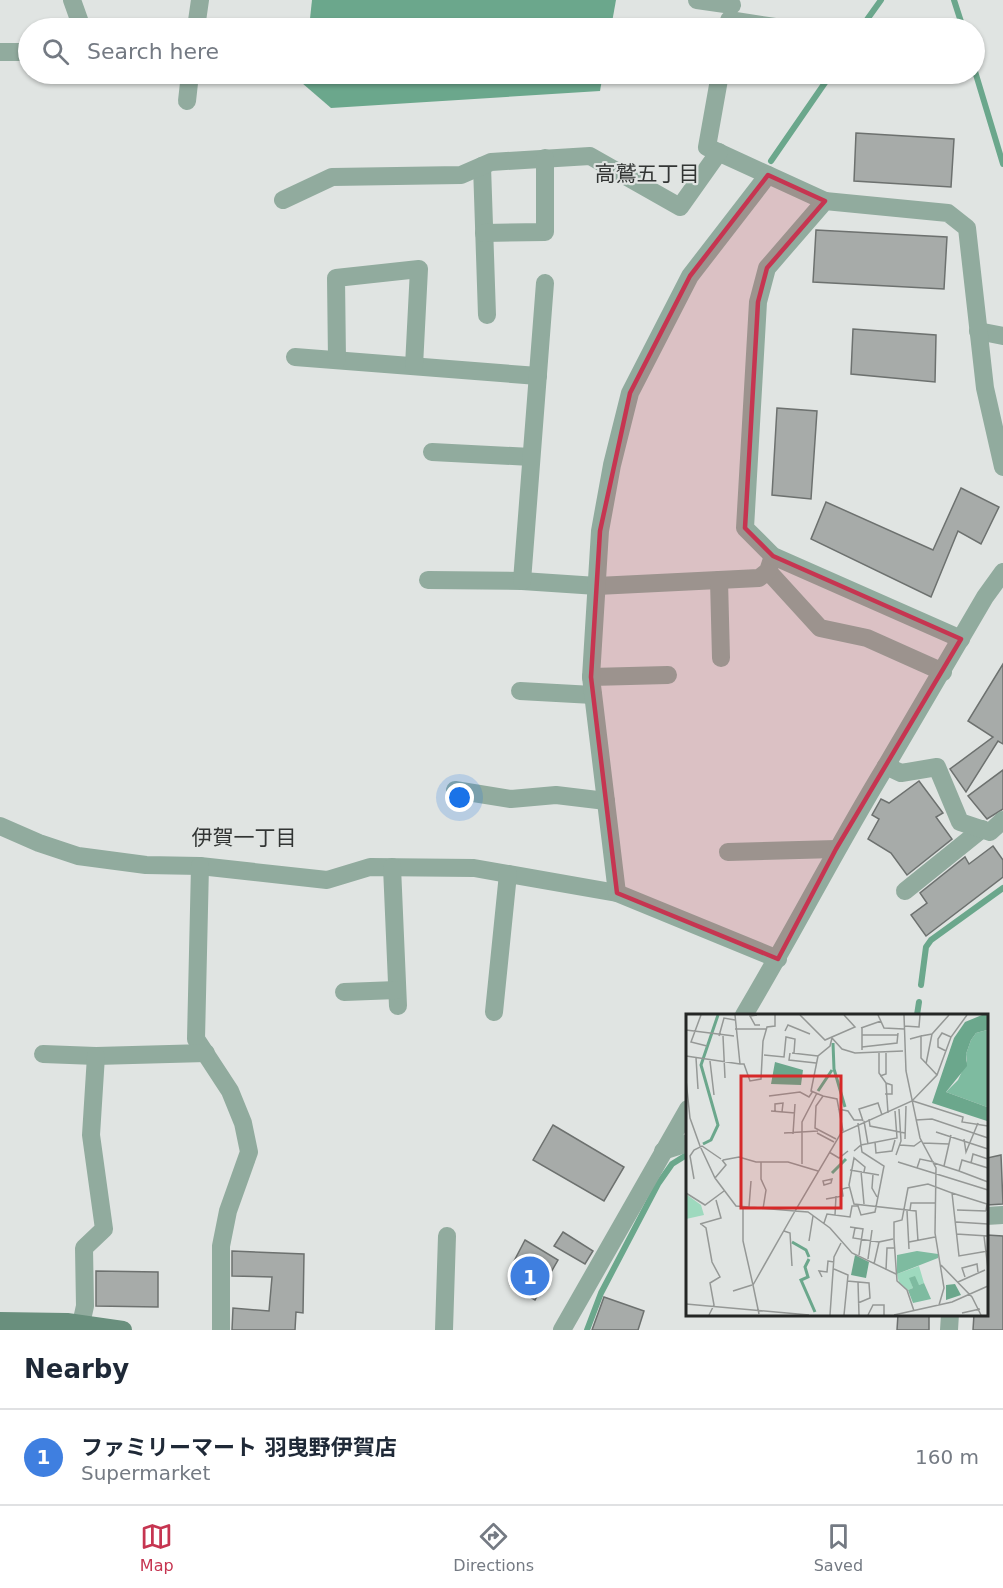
<!DOCTYPE html>
<html lang="en">
<head>
<meta charset="utf-8">
<style>
  :root { --surface:#fff; --page:#f6f6f7; --text:#1f2937; --muted:#747a83; --line:#e0e1e3; --accent:#c63551 }
  body { margin:0; font-family:"DejaVu Sans","Noto Sans JP",sans-serif; background:var(--page); color:var(--text) }
  .you { position:absolute; left:460px; top:798px; width:21px; height:21px; margin:-15px; border:4px solid #fff; border-radius:50%; background:#1a73e8; box-shadow:0 0 0 9px #1a73e833 }
  .badge { display:grid; place-items:center; width:39px; height:39px; border-radius:50%; background:var(--accent); color:#fff; font-size:20px; font-weight:700 }
  .pin { position:absolute; translate:-50% -50%; border:3px solid #fff; box-shadow:0 2px 6px #0006 }
  .list { margin:0; padding:0; list-style:none }
  h2 { display:flex; justify-content:space-between; align-items:center; height:78px; margin:0; padding:0 24px; font-size:26px }
  h2 small { font-size:20px; font-weight:400; color:var(--muted) }
  .list li { display:grid; grid-template-columns:39px 1fr auto; gap:18px; align-items:center; box-sizing:border-box; height:96px; padding:0 24px; border-top:2px solid var(--line) }
  .list b { display:block; font-size:22px; white-space:nowrap }
  .list p { margin:0; font-size:20px; white-space:nowrap; color:var(--muted) }
  .list em { font-size:20px; font-style:normal; color:var(--muted) }
  .icon { flex:none; width:33px; height:33px; fill:none; stroke:currentColor; stroke-width:2; stroke-linecap:round; stroke-linejoin:round }
  .map { position:relative; flex:none; width:1003px; height:1330px; overflow:hidden }
  .search { position:absolute; background:var(--surface); box-shadow:0 2px 4px #0004; left:18px; right:18px; top:18px; height:66px; display:flex; align-items:center; gap:15px; box-sizing:border-box; padding:0 21px; border-radius:33px; color:var(--muted); font-size:22px }
  .sheet { height:174px; background:var(--surface) }
  nav { display:flex; justify-content:space-around; align-items:center; box-sizing:border-box; height:84px; border-top:2px solid var(--line); background:var(--surface); font-size:16px; color:var(--muted) }
  nav a { display:grid; justify-items:center; gap:3px }
  nav .on { color:var(--accent) }
  .map>svg:first-child { display:block }
  .water { fill:#6ba78c }
  .lines { fill:none; stroke-linecap:round; stroke-linejoin:round }
  .stream { stroke:#6ba78c; stroke-width:6 }
  .building { fill:#a7aba9; stroke:#6d716f; stroke-width:1.5 }
  .minor { stroke:#91ab9e; stroke-width:18 }
  .tertiary { stroke:#91ab9e; stroke-width:18 }
  .secondary { stroke:#698f7d; stroke-width:18 }
  .marked { fill:#c63551; fill-opacity:0.2; stroke:#c63551; stroke-width:4.5; stroke-linejoin:round }
  .labels { text-anchor:middle; dominant-baseline:central; stroke-width:4.5; stroke-linejoin:round; paint-order:stroke }
  .neighbourhood-label { font-size:21px; fill:#323534; stroke:#e0e4e2 }
  .inset-river { fill:none; stroke:#6ba78c; stroke-width:3 }
  .inset-road { fill:none; stroke:#959896; stroke-width:1.5 }
  .view { fill:#d62828; fill-opacity:0.15; stroke:#d62828; stroke-width:3 }
  .inset-edge { fill:none; stroke:#242625; stroke-width:3 }
</style>
</head>
<body>
<div class="map">
<svg width="1003" height="1330" viewBox="0 0 1003 1330">
  <rect width="100%" height="100%" fill="#e0e4e2"/>
  <g class="water">
    <path d="M312,0h304l-5,28h-302z"/>
    <path d="M304,74h299l-3,17 -269,17 -29,-25z"/>
  </g>
  <g class="lines">
    <g class="stream">
      <path d="M954,0l9,28"/>
      <path d="M861,28l20,-28"/>
      <path d="M974,68l29,96"/>
      <path d="M771,161l60,-87"/>
      <path d="M921,985l5,-38 5,-7 72,-52"/>
      <path d="M917,1015l2,-13"/>
      <path d="M587,1330l14,-37 57,-109 14,-20 16,-10"/>
    </g>
  </g>
  <g class="building">
    <path d="M856,133l98,6 -3,48 -97,-6z"/>
    <path d="M816,230l131,7 -3,52 -131,-7z"/>
    <path d="M853,329l83,6 -1,47 -84,-8z"/>
    <path d="M777,408l40,3 -6,88 -39,-4z"/>
    <path d="M961,488l38,19 -18,37 -23,-13 -27,66 -120,-58 15,-37 107,48z"/>
    <path d="M1003,664v80l-5,-3 -32,51 -16,-23 43,-32 -25,-16z"/>
    <path d="M1003,770v39l-16,10 -19,-23z"/>
    <path d="M919,781l24,32 -7,4 16,22 -45,36 -16,-22 -23,-14 11,-20 -7,-4 9,-16 8,4z"/>
    <path d="M993,846l10,14v17l-77,59 -15,-21 16,-12 -7,-10 45,-36 4,7z"/>
    <path d="M553,1125l71,42 -20,34 -71,-41z"/>
    <path d="M1001,1155l2,49 -16,1v-47z"/>
    <path d="M563,1232l30,19 -8,13 -31,-18z"/>
    <path d="M987,1235l16,1v94h-30l1,-16h13z"/>
    <path d="M525,1240l33,20 -23,40 -25,-15 1,-18z"/>
    <path d="M232,1251l72,3 -1,59 -7,-1 -1,18h-63l1,-22 36,3 3,-34 -40,-1z"/>
    <path d="M96,1271l62,1v35l-62,-1z"/>
    <path d="M604,1297l40,14 -6,19h-46z"/>
    <path d="M898,1314h31v16h-32z"/>
  </g>
  <g class="lines">
    <g class="minor">
      <path d="M72,0l10,28"/>
      <path d="M697,0l35,5"/>
      <path d="M729,20l53,8"/>
      <path d="M196,28l4,-28"/>
      <path d="M0,52h28"/>
      <path d="M720,74l-13,73 118,54"/>
      <path d="M187,101l3,-27"/>
      <path d="M482,166l5,149"/>
      <path d="M283,200l49,-23 129,-2 30,-13 99,-6 90,51 39,-55"/>
      <path d="M484,233l61,-1v-74"/>
      <path d="M978,331l25,5"/>
      <path d="M295,357l243,19"/>
      <path d="M337,360l-1,-82 83,-9 -5,97"/>
      <path d="M432,452l99,5"/>
      <path d="M768,571l52,57 47,10 76,34"/>
      <path d="M428,580l94,1 75,5 162,-8 9,-7 5,-15"/>
      <path d="M719,580l2,78"/>
      <path d="M522,581l23,-298"/>
      <path d="M961,639l-188,-83 -28,-28 13,-226 9,-34 58,-67 123,12 19,15 18,160 18,79"/>
      <path d="M591,677l77,-2"/>
      <path d="M520,691l73,4"/>
      <path d="M455,790l56,9 45,-4 50,6"/>
      <path d="M0,826l39,17 39,13 68,9 54,1 127,14 43,-13 104,1 143,25 161,66"/>
      <path d="M728,852l108,-3"/>
      <path d="M200,866l-4,173 34,52 13,32 6,29 -21,59 -7,35v84"/>
      <path d="M392,867l6,139"/>
      <path d="M905,891l77,-62"/>
      <path d="M617,893l-26,-216 9,-146 12,-66 18,-72 60,-117 78,-101"/>
      <path d="M344,992l53,-2"/>
      <path d="M494,1012l14,-138"/>
      <path d="M744,1015c49,-82 92,-167 142,-249l15,7 36,-6 23,55 30,10 13,-12"/>
      <path d="M43,1054l53,2 110,-3"/>
      <path d="M663,1151l25,-8"/>
      <path d="M986,1216l17,-1"/>
      <path d="M81,1324l4,-18 -1,-58 20,-19 -13,-94 5,-79"/>
      <path d="M444,1330l3,-94"/>
      <path d="M562,1330l126,-221"/>
      <path d="M949,1330l1,-16"/>
    </g>
    <path class="tertiary" d="M886,766l99,-169 18,-25"/>
    <path class="secondary" d="M0,1321l67,1 56,8"/>
  </g>
  <path class="marked" d="M768,175l57,26 -58,67 -9,34 -13,226 28,28 188,83 -125,210 -58,110 -161,-66 -26,-216 9,-146 30,-138 60,-117z"/>
  <g class="labels">
    <g class="neighbourhood-label">
      <text x="647" y="174">高鷲五丁目</text>
      <text x="244" y="838">伊賀一丁目</text>
    </g>
  </g>
  <g transform="translate(686 1014)">
    <rect width="302" height="302" fill="#e0e4e2"/>
    <path d="M0,180l15,11 3,10 -18,4zM233,252l5,17 -5,2 -9,-6 3,9 -5,2 -9,-7 -2,-9z" fill="#9ed9be"/>
    <path d="M301,16v77l-41,-15 12,-12 9,-19 -1,-7 5,-14 5,-7zM231,237l21,3v4l-41,16v-19zM229,262l4,9 5,-2 7,16 -18,4 -5,-13 5,-2 -4,-10z" fill="#7ebba0"/>
    <path d="M296,1h5v15l-11,3 -5,7 -5,14 1,12 -21,26 41,15v14l-55,-18 22,-65 11,-16zM89,48l28,8 -2,15 -30,-1zM169,241l14,7 -3,16 -15,-3zM269,270l6,11 -15,5v-15z" fill="#6ba78c"/>
    <path class="inset-river" d="M147,29l1,26 11,38M132,77l14,-21M17,130l8,-4 7,-15 -17,-60 17,-50M146,159l14,-14M106,228l14,8 3,7M123,245l-4,8 3,10 -7,3 14,32"/>
    <path class="inset-road" d="M15,1l-10,27 16,4M49,1l5,49h4l6,17 11,-2 2,-38 4,-14 8,-1v-11M71,1l-7,1 5,9h5M114,1l25,25 30,-13 -11,-12M192,1l6,13 20,1M218,1l2,56 14,67 16,30 -1,65 9,55 -5,17M218,12l15,1 1,-12M175,14l20,-7M176,14v22M49,15h32M0,16l48,6M99,17l3,-6 22,9M176,21h36M33,22l5,-18 11,2M37,22l2,42M235,22l11,-2 17,-19M146,24l10,11 13,4 48,-2M224,25l11,-3v22l16,17M176,33l35,-4 1,-10M260,37l-8,-4v-8l4,-6 9,4M104,39l-1,7 27,3M106,39l26,3M193,39v20l7,10 2,30M78,41l20,2 2,-20 9,2 -1,14M0,42l54,8M10,44l2,31M24,47l4,34M240,50l6,-30M194,62l6,-2v-21M0,66l4,38 10,28 15,32 21,28 59,5M199,80h7v-9l-6,-2M83,82l31,-4 9,5 4,-6M137,82l-12,-5 7,-35 12,-10 2,-8M227,87l50,16 -1,5 26,4M152,95l10,2 6,9h8M85,97l24,2M89,98v-8l8,-1 -1,9M183,105l1,7 35,7M230,106l16,-1 56,19M177,107l-4,-12 19,-6 4,12M178,107l4,23M250,118l52,17M98,119l34,-2M131,119l17,9M107,120l2,-30M150,125l-21,-11 1,-22 7,-10 14,3 6,32M219,125l1,-33M278,125l2,13 12,-29M189,128l1,11 16,-2 3,-11M237,129l26,1M214,131l14,1 7,-5M168,137l7,-6 36,-7 -2,-27M143,138l10,6 9,-7M210,141l5,-14 -2,-32M37,146l16,-3 17,5h32l30,9M75,148v17l5,11 -3,19M212,148l90,28M248,149l25,8 3,-11 26,8M285,149l2,-9 15,5M116,150v-42l15,-29M258,152l7,-31M231,154l3,-9 14,3M164,156l29,5M175,157l3,33M273,157l29,11M178,158l1,-5 -11,-9 -5,27 5,19 62,7 2,30M187,160l-1,14 5,9M29,164l11,-13 -4,-5M8,165l-4,-23 4,-6 8,-4 19,13M146,165l-1,4 -7,2 -1,-4zM0,179l19,12 19,-14M266,179l35,11 -1,7M140,185l17,-3 -1,-7 8,-2M57,193v34l10,44M63,193l2,-26M224,196l1,-7h25M271,196l29,1M221,197l2,38M149,201l1,-19M270,208l32,2M138,209l3,-9 23,3 2,-11h6l3,9 14,-3 9,-46 -22,-14 -4,-29M14,210l21,-6 -5,-18M15,210l5,4 6,34 8,15 -10,6 4,22 -5,10M164,213l13,2 -4,26M169,214l-2,10 26,4M98,217l6,2 2,33M270,220l32,2M298,222l4,33M123,227l4,-25M223,228l26,-5M182,245l4,-29M188,250l5,-22 14,-3M255,251l31,32 9,18M148,255l14,6 -4,40M200,256l1,-22h8M210,260l-44,-21 -22,-25 -22,-16 -13,-1 46,-78 71,-32 25,-26 14,-38 16,-22M136,263l-3,-6 8,1 1,-11 6,1M279,263l-3,-9 15,-4 1,8M161,267l22,2 1,15 -12,5M172,268l1,33M272,268l27,-12M47,277l19,-6M0,290l123,11M228,297l-7,-21 -10,-9 -3,-42v-17l8,-2 6,-32 20,-4 24,9 7,63 29,-5M276,299l18,-4M73,300l-6,-29 42,-74M144,301l4,-58 7,-14M182,301l5,-10h11v10M208,301l58,-13 36,-16"/>
    <path class="view" d="M55,62h100v132h-100z"/>
    <rect width="302" height="302" class="inset-edge"/>
  </g>
</svg>
<div class="you"></div>
<div class="pin badge" style="left:530px;top:1276px;background:#3f7fe0">1</div>
<div class="search"><svg class="icon" aria-label="search" viewBox="0 0 24 24"><circle cx="10" cy="10" r="6"/><path d="M15 15l6 6"/></svg>Search here</div>
</div>
<section class="sheet">
<h2>Nearby<small></small></h2>
<ul class="list">
<li><span class="badge" style="background:#3f7fe0">1</span><div><b>ファミリーマート 羽曳野伊賀店</b><p>Supermarket</p></div><em>160 m</em></li>
</ul>
</section>
<nav>
<a class="on"><svg class="icon" aria-label="map" viewBox="0 0 24 24"><path d="M3 6l6-2 6 2 6-2v14l-6 2-6-2-6 2zM9 4v14M15 6v14"/></svg>Map</a>
<a><svg class="icon" aria-label="directions" viewBox="0 0 24 24"><path d="M12 3l9 9-9 9-9-9zM9 14v-3h6M13 9l2 2-2 2"/></svg>Directions</a>
<a><svg class="icon" aria-label="saved" viewBox="0 0 24 24"><path d="M7 4h10v16l-5-4-5 4z"/></svg>Saved</a>
</nav>
</body>
</html>
